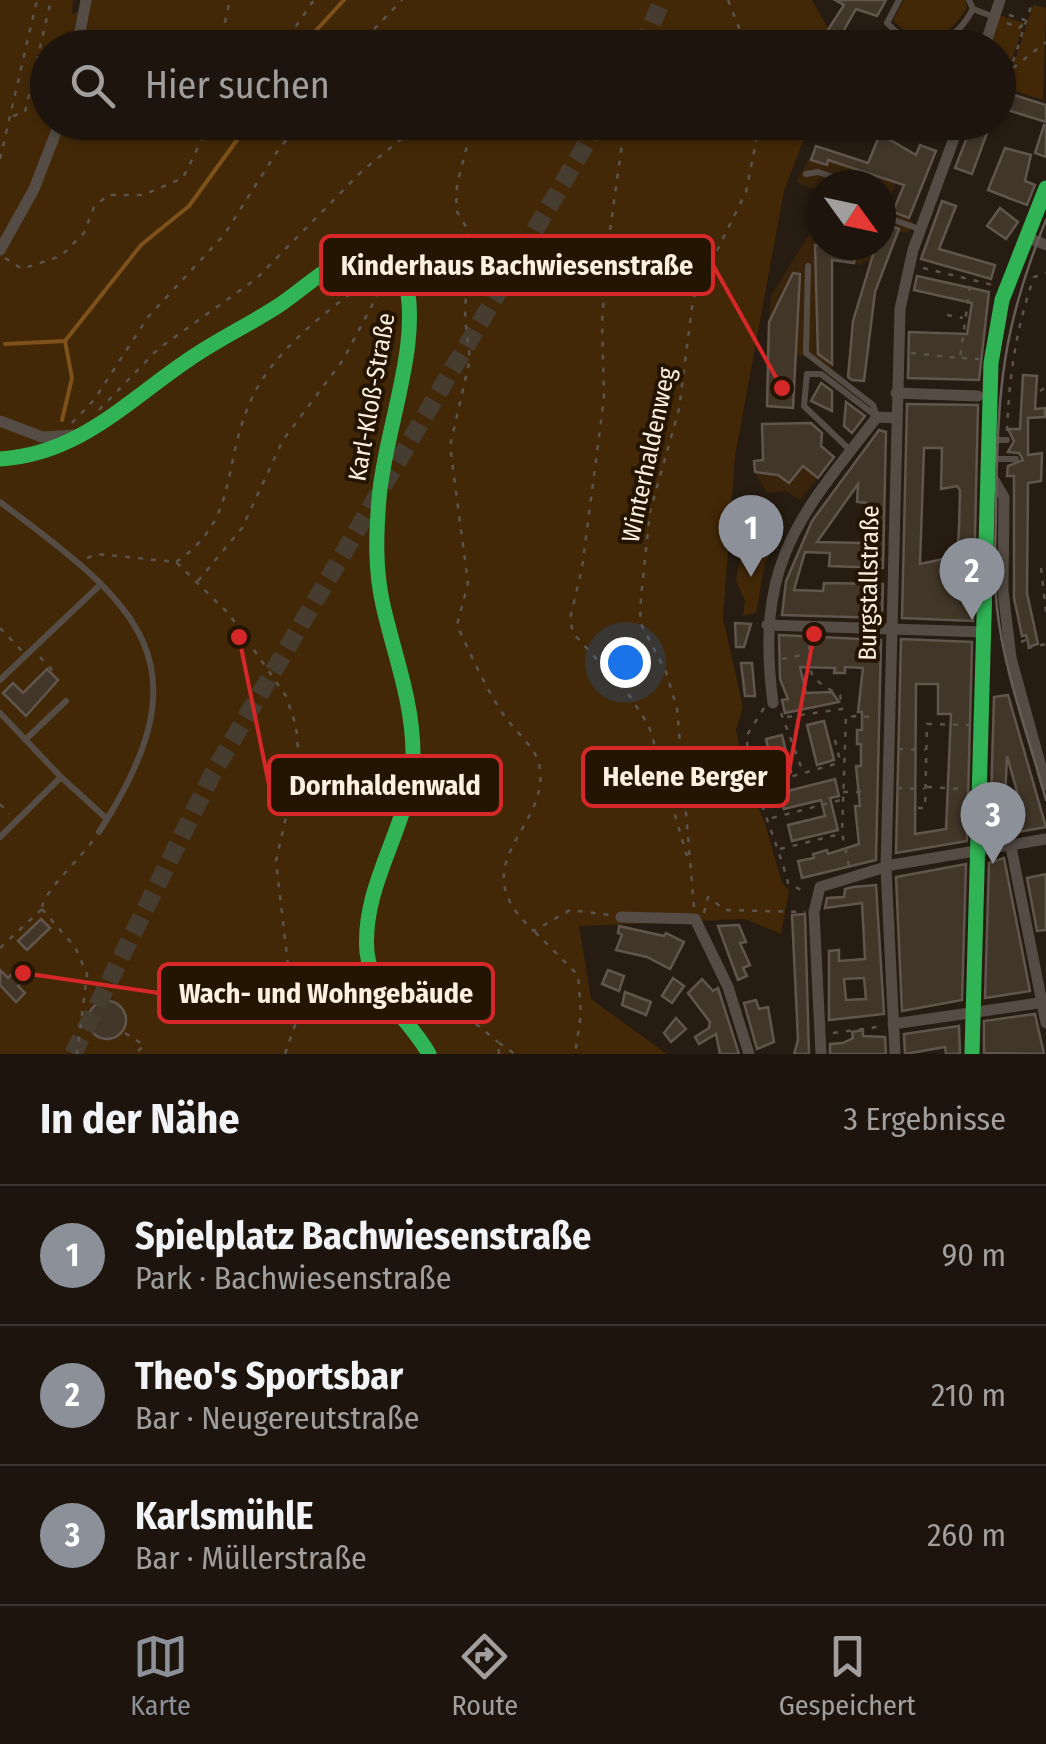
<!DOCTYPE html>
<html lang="de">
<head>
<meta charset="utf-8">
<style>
  :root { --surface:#1d150d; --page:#251e16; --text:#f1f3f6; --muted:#a09f9d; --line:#3b342e; --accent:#8c9099 }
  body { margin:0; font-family:"Fira Sans Condensed",sans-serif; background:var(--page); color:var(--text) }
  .compass { position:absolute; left:806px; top:170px; width:90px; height:90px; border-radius:50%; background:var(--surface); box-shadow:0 2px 8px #0004; rotate:123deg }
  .you { position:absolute; left:625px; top:662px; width:35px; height:35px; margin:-25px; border:8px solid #fff; border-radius:50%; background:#1a73e8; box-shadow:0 0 0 15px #1a73e833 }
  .badge { display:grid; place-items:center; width:65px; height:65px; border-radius:50%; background:var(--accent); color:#fff; font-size:32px; font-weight:700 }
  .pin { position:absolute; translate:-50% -82px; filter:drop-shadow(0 2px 5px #0008) }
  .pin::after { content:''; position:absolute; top:52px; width:35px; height:30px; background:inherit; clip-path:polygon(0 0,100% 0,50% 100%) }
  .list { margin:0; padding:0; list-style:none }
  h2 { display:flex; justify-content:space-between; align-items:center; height:130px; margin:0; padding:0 40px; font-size:42px }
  h2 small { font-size:32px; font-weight:400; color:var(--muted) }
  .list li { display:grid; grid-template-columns:65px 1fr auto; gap:30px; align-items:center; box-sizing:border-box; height:140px; padding:0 40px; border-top:2px solid var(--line) }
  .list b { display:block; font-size:38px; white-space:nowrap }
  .list p { margin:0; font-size:32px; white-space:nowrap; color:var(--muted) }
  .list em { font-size:32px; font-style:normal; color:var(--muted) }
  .icon { flex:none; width:55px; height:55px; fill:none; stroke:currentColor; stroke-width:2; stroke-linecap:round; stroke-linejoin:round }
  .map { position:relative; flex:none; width:1046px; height:1054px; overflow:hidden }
  .search { position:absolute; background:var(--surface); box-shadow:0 2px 8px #0004; left:30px; right:30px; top:30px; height:110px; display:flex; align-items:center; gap:25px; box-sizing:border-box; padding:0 35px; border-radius:55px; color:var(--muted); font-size:38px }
  .sheet { height:550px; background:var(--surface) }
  nav { display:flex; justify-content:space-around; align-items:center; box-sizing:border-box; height:140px; border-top:2px solid var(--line); background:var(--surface); font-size:28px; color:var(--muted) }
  nav a { display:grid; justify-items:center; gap:5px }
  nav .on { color:var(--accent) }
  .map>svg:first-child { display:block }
  .built { fill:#39240b }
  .green { fill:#422807 }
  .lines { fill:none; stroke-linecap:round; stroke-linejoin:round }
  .stream { stroke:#7d5119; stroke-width:4 }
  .building { fill:#423628; stroke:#60564d; stroke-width:2.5; fill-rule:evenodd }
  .primary-tunnel { stroke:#473c30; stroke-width:18; stroke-dasharray:18 9; stroke-linecap:butt }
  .path { stroke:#5b544c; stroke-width:2.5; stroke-dasharray:5 8; stroke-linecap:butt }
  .lane { stroke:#554d45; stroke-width:6 }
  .street { stroke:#554d45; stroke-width:11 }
  .fast { stroke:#30b455; stroke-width:15 }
  .tram { stroke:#665d56; stroke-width:2.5 }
  .labels { text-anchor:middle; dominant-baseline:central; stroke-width:8; stroke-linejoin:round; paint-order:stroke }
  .street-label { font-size:25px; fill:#fcf0e3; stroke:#241402 }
  .leader { fill:none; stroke:#d62828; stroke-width:4 }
  .callout-dot { fill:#d62828; stroke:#241402; stroke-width:4 }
  .callout { fill:#241402; stroke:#d62828; stroke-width:4 }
  .callout-label { font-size:28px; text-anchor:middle; font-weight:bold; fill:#fcf0e3 }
</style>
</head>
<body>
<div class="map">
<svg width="1046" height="1054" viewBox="0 0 1046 1054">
  <rect width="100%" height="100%" fill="#271c11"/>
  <g class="built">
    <path d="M816,146l83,28 -13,36 27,11 -5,12 -9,-2 -6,18 -12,-4v-60h-60v60h55l-5,17 -7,-1 -2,4 -30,-4v108l43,34 -4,5 -66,-52 -39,-3 5,-57 43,-70 4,-35 -22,-9z"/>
    <path d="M796,457l22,21 -18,22 -14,-9 -19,2 -12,-21 -1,-11z"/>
  </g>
  <g class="green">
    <path d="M0,0h73l-1,14 16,-6 2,-8h722l26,47 -790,1v74l762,1 -26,68 -49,265 -12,162 20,89 -7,23 11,55 17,35 18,63 7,7 -8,44 -36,-15 -166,7 12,73 76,55h-667z"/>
    <path d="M904,0h61l2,8c-22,34 -44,43 -74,12z"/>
    <path d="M1033,5l13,3 -3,92 -37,-12z"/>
    <path d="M999,15l25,8 -21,63 -4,-1 -1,-37h-10z"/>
    <path d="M760,543l12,4 -8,20 -8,46 -13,3 2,-15 -9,-21 6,-31z"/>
  </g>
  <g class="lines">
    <g class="stream">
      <path d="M300,48l44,-48"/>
      <path d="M5,344l60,-3 76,-96 48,-39 61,-84"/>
      <path d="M62,420l10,-42 -7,-37"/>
    </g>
  </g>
  <g class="building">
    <path d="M835,0h51l-9,16 -21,-7 -20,35 -12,-8 20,-31z"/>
    <path d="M998,90l48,15v17l-48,-15z"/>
    <path d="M973,122h18l-19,52 -17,-6z"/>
    <path d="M1044,125l2,1v31l-11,-4z"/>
    <path d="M880,134l36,21 4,-10 16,6 -27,67 -16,-6 11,-27 -76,-25 -1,5 -16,-5 5,-14 52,17z"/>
    <path d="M1005,148l26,7 -6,26 10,4 -8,20 -39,-15z"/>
    <path d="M942,201l14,5 -17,43 56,16 -4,14 -70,-20z"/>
    <path d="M1000,208l18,14 -12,17 -19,-13z"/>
    <path d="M888,225l11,4 -24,63 -11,89 -12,-1 -4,-3 5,-56 23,-76h5v-19z"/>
    <path d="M815,245l33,4 9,-4 -3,18 -22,-3v104l-14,-10z"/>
    <path d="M793,273l7,1 -7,134 -26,-2 2,-84z"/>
    <path d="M917,276l72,16 -10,88 -71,-2 1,-46 58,2 5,-31 -58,-13z"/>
    <path d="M1023,375l14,1 -2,33 10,-1v9l-17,1v37l14,-2 -1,28 -13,2 -1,110 11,51 -9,3 -3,-12 -4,1 -8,-38v-122h-7l1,-10 15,-6 -4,-7 -11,-1 6,-11 -6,-12h12z"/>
    <path d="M821,383l11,8v20l-21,-10z"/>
    <path d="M846,402l19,14 -13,17 -8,-7z"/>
    <path d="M907,404l71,1 -5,216 -71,-3zM924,448h18l-1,41 16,-3 3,4 -1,38 -2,28 -37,8z"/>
    <path d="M811,423l11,10 -1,13 13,11 -16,21 -15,-12 -14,17 -11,-8 -23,-3 -1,-11 9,-1 -1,-36z"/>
    <path d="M879,430l7,2 -3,136 -54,-2 1,-13 -25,-1 -11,38 29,1 1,-8 59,1 -1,34 -100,-3 4,-34 26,-60zM858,484l-1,18 10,1 -1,40 -49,-1z"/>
    <path d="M735,623l16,1 -7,23h-8z"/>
    <path d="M779,635l102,5 -5,220 -74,18 -4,-17 16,-3 -1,-4 14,-4 1,4 31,-10 -4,-38h5l-4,-40h5v-22h-4v-14h5v-18h-4l5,-44 -18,-1v6h-11l1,-5 -35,-1 6,26 26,-1 7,10 -54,11 -3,-13 6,-1 -8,-20z"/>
    <path d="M901,639l71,3 -5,199 -71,12zM916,684h22v30h13l-5,115 -31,5z"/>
    <path d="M741,663h11l3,33h-10z"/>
    <path d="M47,669l11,11 -32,36 -23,-23 10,-10 10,10z"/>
    <path d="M1008,695l38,132 -56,10 4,-140zM1007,756l17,60 -20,4z"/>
    <path d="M824,721l10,39 -17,5 -10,-40z"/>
    <path d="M782,735l9,37 -16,4 -9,-37z"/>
    <path d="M835,779l4,17 -9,2 8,32 -46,11 -4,-16 37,-9 -4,-16 -37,9 -4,-16z"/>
    <path d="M1004,858l26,133 -45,7 4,-135z"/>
    <path d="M966,864l-4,136 -60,11 -6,-134z"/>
    <path d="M1046,874v56l-9,1 -10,-53z"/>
    <path d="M876,885l8,129 -55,6v-69l10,-1v11l26,-2 -3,-56 -37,5 2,-10 17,-1 1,-8 8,-2zM864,978l2,21 -20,1 -2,-21z"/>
    <path d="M805,914l4,140h-15l4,-14 -6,-125z"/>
    <path d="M41,919l9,9 -23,22 -9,-9z"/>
    <path d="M739,925l7,17 -6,1 10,22 -7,3 4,8 -9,4 -20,-54z"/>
    <path d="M619,926l45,10 2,-3 18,9 -14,27 -23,-12 -31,-7 6,-15 -4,-2z"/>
    <path d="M24,962l9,10 -15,14 7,7 -9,9 -16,-17v-15l8,8z"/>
    <path d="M608,970l16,6 -5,15 -17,-7z"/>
    <path d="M673,978l11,8 -12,17 -10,-7z"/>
    <path d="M702,979l11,12 5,-3 21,66h-19l-4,-20 -17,10 -4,-7 14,-9 1,-6 -22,-29z"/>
    <path d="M625,992l26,10 -5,13 -24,-10z"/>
    <path d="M756,1000l3,9 9,-2 6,35 -17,7 -13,-46z"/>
    <circle cx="107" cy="1020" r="19"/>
    <path d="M1035,1014l9,40 -60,-1v-32z"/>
    <path d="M676,1018l10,11 -15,13 -7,-9z"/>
    <path d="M959,1026l1,28h-14l-1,-7 -40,7 -1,-20z"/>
    <path d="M863,1030v6l22,1 1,17h-56v-10l13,-1 10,-5 -1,-6z"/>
  </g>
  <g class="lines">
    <g class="primary-tunnel">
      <path d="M642,48l20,-48"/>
      <path d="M73,1054l140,-281 386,-651"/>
    </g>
    <g class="path">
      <path d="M728,0l19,48"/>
      <path d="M1009,15l16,5"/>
      <path d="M1007,23l12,5 7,-6"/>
      <path d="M219,48l11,-48"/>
      <path d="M281,48l33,-48"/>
      <path d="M356,48l46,-48"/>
      <path d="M507,48c33,-17 60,-22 92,0"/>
      <path d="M998,62l12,4"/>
      <path d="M1013,68l33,-26"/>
      <path d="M1009,74l24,-74"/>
      <path d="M13,116l12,-4 26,-112"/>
      <path d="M444,122h6"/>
      <path d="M473,122l-16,63 -1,25 12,20 -3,89 5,40 -20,87 18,137 -11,42c14,30 28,62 46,89 10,15 33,34 36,50 14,64 -82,98 -5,167l36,-21 40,5"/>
      <path d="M625,122l-17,123 -6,78 2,75 -22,170 -12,51 3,14 56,62 20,31 38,130"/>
      <path d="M0,159l37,-159"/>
      <path d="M5,258l17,11 39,-13 23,-23 10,-26 14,-12h35l40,-17 19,-39 1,-17"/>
      <path d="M923,268l70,17"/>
      <path d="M947,315l16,3"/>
      <path d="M911,353l49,5 11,-79"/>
      <path d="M962,358l17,1"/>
      <path d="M1040,391l6,-4"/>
      <path d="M99,410l59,-61 98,-70 106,-108 60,-49"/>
      <path d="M72,423l22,-23 54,-83 76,-82 56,-88 24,-25"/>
      <path d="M1007,431c2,-54 9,-103 27,-154l12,-4"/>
      <path d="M87,558l11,-4 78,8 53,52 57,82 10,30 3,34 -23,101 19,164 -10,29"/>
      <path d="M176,562c62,-42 46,-92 72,-155 20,-51 71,-90 114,-122l9,-2 6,13 -34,64 -60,80 -41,88 -45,54"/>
      <path d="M1041,568l5,44"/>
      <path d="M0,628l22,23"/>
      <path d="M1021,642l5,-2 2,8 18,-4"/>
      <path d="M40,657l16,17"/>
      <path d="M782,659l25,-5"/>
      <path d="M764,708l-17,27c-1,42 30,103 41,148l17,9"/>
      <path d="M781,713l22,59"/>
      <path d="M787,717l55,-8 -2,-14c-34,-18 -32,-21 -30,-59"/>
      <path d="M835,740l5,21"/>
      <path d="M898,749l27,1"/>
      <path d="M755,787l87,-25"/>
      <path d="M927,787l37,2"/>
      <path d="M897,788l27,1"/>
      <path d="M843,792h18"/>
      <path d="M0,804l9,10"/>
      <path d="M918,808h7l2,-84 42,1"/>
      <path d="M772,818l69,-18"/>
      <path d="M780,849l60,-15"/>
      <path d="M849,866l-7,-33 4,-117 31,1"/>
      <path d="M42,907c4,-18 39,-49 52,-68"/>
      <path d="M694,907l-17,-199 -11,-36 -26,-50 1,-25 9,-85 29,-103 14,-110 53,-107 14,-70"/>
      <path d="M42,909l33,38 12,27 -10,80"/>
      <path d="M704,913l4,-16 17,13 80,2"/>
      <path d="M535,932l43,43 3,39 -6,40"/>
      <path d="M0,948l42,-39"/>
      <path d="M430,999l40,20 28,23"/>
      <path d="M125,1033l19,12 -9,9"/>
      <path d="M833,1033l51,-7"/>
      <path d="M499,1054l-1,-12 17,12"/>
    </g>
    <g class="lane">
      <path d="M899,0l-12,23c32,33 64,26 86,-14"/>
      <path d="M969,0l4,9 21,8"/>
      <path d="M806,174l12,-2 40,13"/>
      <path d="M881,215l38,14"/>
      <path d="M808,266l-2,87 67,52 4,11"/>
      <path d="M989,440h18"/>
      <path d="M851,451l-47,-45 3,-32h14l55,42"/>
      <path d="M990,459h26"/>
      <path d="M0,502c140,104 209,160 99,330"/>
      <path d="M0,680l101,-96"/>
      <path d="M0,713l61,64 -61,60"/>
      <path d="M25,740l41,-39"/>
      <path d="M61,777l46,42"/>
    </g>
    <g class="street">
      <path d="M77,48l9,-48"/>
      <path d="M984,48l16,-48"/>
      <path d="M1026,237l20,8"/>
      <path d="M0,250l34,-61 26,-67"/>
      <path d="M896,393l82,3"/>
      <path d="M0,421l42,16 34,-2"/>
      <path d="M989,472l15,25 -1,94 8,67 35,127"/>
      <path d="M767,625l218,7"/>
      <path d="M773,703c-18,-138 23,-183 104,-286l18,1"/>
      <path d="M1011,847l35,176"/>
      <path d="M621,917l74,2 33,68 21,67"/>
      <path d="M893,1024l153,-22"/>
      <path d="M821,1054l-7,-142 6,-25 72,-22 154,-26"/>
      <path d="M895,1054l-9,-186 14,-559 13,-59 47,-128"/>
    </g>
    <g class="fast">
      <path d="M0,459c79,-5 126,-57 188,-99 30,-21 63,-36 93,-56 31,-21 54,-49 94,-49l29,20c20,65 -20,156 -25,224 -3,36 -4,71 4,106 11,49 30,97 30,149 0,69 -52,128 -46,198 4,41 43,67 62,102"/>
      <path d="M972,1054l19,-691 11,-63 44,-112"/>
    </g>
    <path class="tram" d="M1046,220c-44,108 -48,168 -50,282 0,35 -3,72 1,106 7,65 32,129 49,192"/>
  </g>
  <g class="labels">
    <g class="street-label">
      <text transform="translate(372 397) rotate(-80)">Karl-Kloß-Straße</text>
      <text transform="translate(649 455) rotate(-78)">Winterhaldenweg</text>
      <text transform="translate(869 583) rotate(-89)">Burgstallstraße</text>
    </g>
  </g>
  <path class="leader" d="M782 388L713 265M814 634L788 777M239 637L269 785M23 973L159 993"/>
  <g class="callout-dot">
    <circle cx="782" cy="388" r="10"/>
    <circle cx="814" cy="634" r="10"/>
    <circle cx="239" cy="637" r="10"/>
    <circle cx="23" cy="973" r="10"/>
  </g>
  <g class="callout">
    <rect x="321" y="236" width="392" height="58" rx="10"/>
    <rect x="583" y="748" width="205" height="58" rx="10"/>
    <rect x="269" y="756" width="232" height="58" rx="10"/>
    <rect x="159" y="964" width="334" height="58" rx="10"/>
  </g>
  <g class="callout-label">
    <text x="517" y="275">Kinderhaus Bachwiesenstraße</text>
    <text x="685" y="786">Helene Berger</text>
    <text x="385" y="795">Dornhaldenwald</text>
    <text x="326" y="1003">Wach- und Wohngebäude</text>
  </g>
</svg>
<svg class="compass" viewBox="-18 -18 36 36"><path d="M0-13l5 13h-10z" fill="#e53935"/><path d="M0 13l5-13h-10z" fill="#a09f9d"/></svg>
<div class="you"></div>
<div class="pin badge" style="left:751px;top:577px">1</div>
<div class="pin badge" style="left:972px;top:620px">2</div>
<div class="pin badge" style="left:993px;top:864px">3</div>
<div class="search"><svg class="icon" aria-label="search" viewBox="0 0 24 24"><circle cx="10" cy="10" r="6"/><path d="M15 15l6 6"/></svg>Hier suchen</div>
</div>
<section class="sheet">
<h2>In der Nähe<small>3 Ergebnisse</small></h2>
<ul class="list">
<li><span class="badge">1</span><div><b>Spielplatz Bachwiesenstraße</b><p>Park · Bachwiesenstraße</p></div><em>90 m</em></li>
<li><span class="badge">2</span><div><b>Theo's Sportsbar</b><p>Bar · Neugereutstraße</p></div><em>210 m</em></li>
<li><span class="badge">3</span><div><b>KarlsmühlE</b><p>Bar · Müllerstraße</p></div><em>260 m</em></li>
</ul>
</section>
<nav>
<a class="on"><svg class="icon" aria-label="map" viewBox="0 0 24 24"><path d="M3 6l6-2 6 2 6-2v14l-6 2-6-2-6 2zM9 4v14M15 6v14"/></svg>Karte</a>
<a><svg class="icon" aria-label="directions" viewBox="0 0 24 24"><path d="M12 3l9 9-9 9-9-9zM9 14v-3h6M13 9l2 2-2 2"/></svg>Route</a>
<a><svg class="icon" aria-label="saved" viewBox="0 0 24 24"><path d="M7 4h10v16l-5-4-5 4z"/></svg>Gespeichert</a>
</nav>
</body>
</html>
